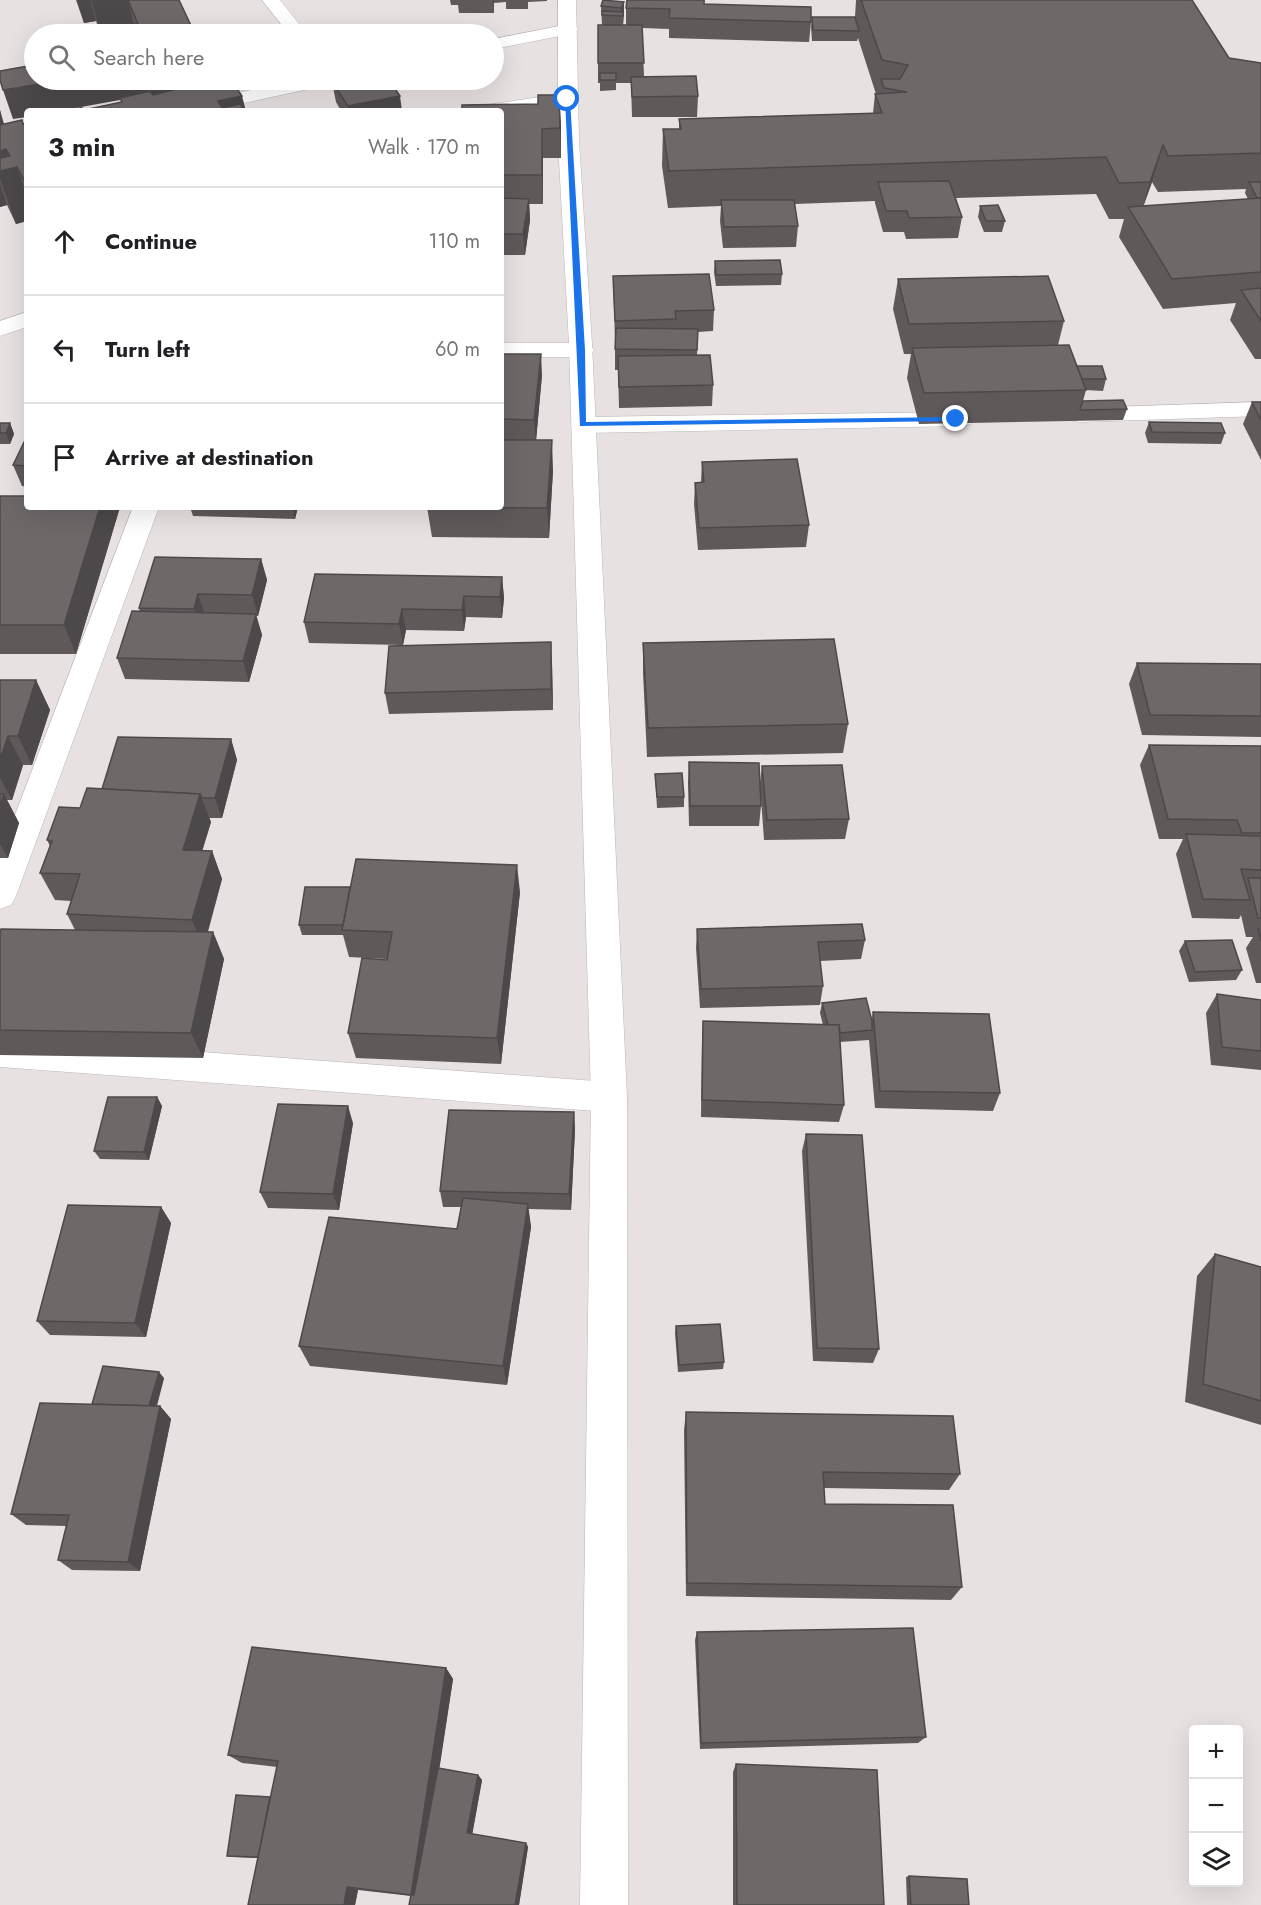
<!DOCTYPE html>
<html lang="en">
<head>
<meta charset="utf-8">
<style>
  :root { --surface:#fff; --page:#f6f6f6; --text:#202124; --muted:#757577; --line:#e0e0e0 }
  body { margin:0; font-family:Jost,sans-serif; background:var(--page); color:var(--text) }
  .controls { position:absolute; right:18px; bottom:18px; display:grid; overflow:hidden; border-radius:6px; box-shadow:0 6px 24px #0002 }
  .controls button { width:54px; height:54px; display:grid; place-items:center; padding:0; border:0; border-bottom:2px solid var(--line); background:var(--surface); color:var(--text); font:30px sans-serif }
  .stop { position:absolute; width:18px; height:18px; margin:-14px; border:4px solid #1a73e8; border-radius:50%; background:#fff }
  .stop.end { background:#1a73e8; border-color:#fff; box-shadow:0 2px 6px #0008 }
  .list { margin:0; padding:0; list-style:none }
  h2 { display:flex; justify-content:space-between; align-items:center; height:78px; margin:0; padding:0 24px; font-size:26px }
  h2 small { font-size:20px; font-weight:400; color:var(--muted) }
  .list li { display:grid; grid-template-columns:39px 1fr auto; gap:18px; align-items:center; box-sizing:border-box; height:108px; padding:0 24px; border-top:2px solid var(--line) }
  .list b { display:block; font-size:22px; white-space:nowrap }
  .list em { font-size:20px; font-style:normal; color:var(--muted) }
  .icon { flex:none; width:33px; height:33px; fill:none; stroke:currentColor; stroke-width:2; stroke-linecap:round; stroke-linejoin:round }
  .map { position:relative; flex:none; width:1261px; height:1905px; overflow:hidden }
  .search { position:absolute; background:var(--surface); box-shadow:0 6px 24px #0002; left:24px; top:24px; width:480px; height:66px; display:flex; align-items:center; gap:15px; box-sizing:border-box; padding:0 21px; border-radius:33px; color:var(--muted); font-size:22px }
  .panel { position:absolute; background:var(--surface); box-shadow:0 6px 24px #0002; left:24px; top:108px; width:480px; height:402px; border-radius:6px }
  .map>svg:first-child { display:block }
  .lines { fill:none; stroke-linecap:round; stroke-linejoin:round }
  .minor-casing { stroke:#bbb5b6; stroke-width:1 }
  .tertiary-casing { stroke:#bbb5b6; stroke-width:1 }
  .minor { fill:#fff; fill-rule:evenodd }
  .tertiary { fill:#fff; fill-rule:evenodd }
  .wall { fill:#5f595a; fill-rule:evenodd }
  .shaded-wall { fill:#4d494a }
  .building { fill:#6e6869; stroke:#4d494a; stroke-width:1.5 }
  .route { fill:#1a73e8 }
</style>
</head>
<body>
<div class="map">
<svg width="1261" height="1905" viewBox="0 0 1261 1905">
  <rect width="100%" height="100%" fill="#e8e1e2"/>
  <g class="lines">
    <g class="minor-casing">
      <g id="minor">
        <path d="M262,0h18l27,34h-18z"/>
        <path d="M569,24l6,1 3,4 -3,4 -81,16v-10z"/>
        <path d="M299,80h34l-3,4 -7,2 -116,25h-37l3,-4 7,-2z"/>
        <path d="M567,93l7,2 3,4 -3,4 -73,12v-4h-24l3,-4 7,-2z"/>
        <path d="M27,312v15l-27,9v-15z"/>
        <path d="M501,343h81l8,2 4,5 -4,5 -8,2h-81z"/>
        <path d="M1261,402v14l-182,6 -9,-2 -3,-5 3,-5 9,-2z"/>
        <path d="M962,412l9,2 3,5 -3,5 -9,2 -379,7 -9,-3 -3,-5 3,-5 9,-3z"/>
        <path d="M133,507h26l-143,389 -5,9 -11,4v-55z"/>
        <path d="M0,1037l609,45 12,4 6,11 -6,11 -12,4 -609,-45z"/>
      </g>
    </g>
    <g class="tertiary-casing">
      <path id="tertiary" d="M558,0h18l3,141 13,203 35,753 1,808h-48l11,-808 -22,-753 -11,-203z"/>
    </g>
    <use href="#minor" class="minor"/>
    <use href="#tertiary" class="tertiary"/>
  </g>
  <g class="wall">
    <path d="M76,0h103l16,34 -96,-4 -3,-9 -12,2z"/>
    <path d="M450,0h97v1l-19,1v7h-22v-7l-12,1v10h-35l-1,-8h-7z"/>
    <path d="M705,0l-1,4 107,18 -2,20 -140,-4v-9l-27,-1 2,48 54,20 -1,21h-65l-1,-34h-15v7l-16,1v-8h-2v-20l4,-38 -1,-19 23,-4 -1,23h3v-17z"/>
    <path d="M856,0h336l37,58 32,5v296h-6l-25,-39 6,-17 -73,6 -44,-72 5,-18h-15l-13,-25 -140,4 6,19 -4,21 -52,1 -2,-7h-21l-8,-29v-2l-80,3 3,22 -2,21 -73,1 -3,-27 1,-15 -53,2 -6,-42 1,-37h16v-10l194,-6 2,-19h1l-18,-56 -1,3h-45l-1,-14 1,-10h43zM1152,182l6,10 88,-3 -1,4 3,6 -105,7z"/>
    <path d="M332,82l70,29h-61l-5,-9z"/>
    <path d="M0,110l4,14 23,-1v98l-11,3 -9,-19 -7,2z"/>
    <path d="M501,111l60,13v34h-18v46h-14l1,16 -5,35h-24z"/>
    <path d="M980,206l25,15 -3,11h-18l-6,-15z"/>
    <path d="M715,261l67,13 -1,11 -65,1 -2,-14z"/>
    <path d="M613,276l101,34 -1,21 -15,1 -1,23 16,30 -1,21 -93,2 -1,-38h-3v-29z"/>
    <path d="M898,279l166,42 -6,24 19,21 29,13 -3,12 -17,-1 -3,11 44,8 -4,11 -204,4 -12,-46 4,-24h-7l-11,-45z"/>
    <path d="M501,354l41,21 -6,65 17,30 -4,68 -117,-1 -5,-30h74z"/>
    <path d="M1252,402h9v58l-18,-36z"/>
    <path d="M1149,422l76,11 -4,11 -73,-1 -3,-10z"/>
    <path d="M0,423h10l4,11 -4,10h-10z"/>
    <path d="M27,436v51l-5,-1 -9,-21z"/>
    <path d="M702,462l107,63 -3,22 -108,3 -4,-46 1,-21 6,-1z"/>
    <path d="M0,496l27,11h93l-44,147h-76z"/>
    <path d="M190,507h108l-3,12 -102,-3z"/>
    <path d="M261,559l6,21 -9,36h-2l6,19 -13,47 -124,-3 -8,-21 23,-46 -1,-4z"/>
    <path d="M502,577l2,21 -2,20 -36,-1 -2,14 -58,-1 -3,15 149,18 1,47 -164,4 -4,-21 16,-48 -92,-2 -5,-21z"/>
    <path d="M643,643l205,81 -5,29 -196,4 -4,-84z"/>
    <path d="M1137,663l124,1v73l-119,-2 -13,-51z"/>
    <path d="M0,680h36l14,30 -18,55h-9l-11,35h-5l12,23 -11,35h-8z"/>
    <path d="M231,739l6,21 -15,58h-13l2,4 -9,29h10l10,28 -14,53h5l11,27 -21,99 -203,-3v-123l75,-2 -8,-16 4,-13 -16,-1 -15,-27 10,-27 -3,-6 33,-32 22,-19z"/>
    <path d="M1149,745l112,1v237h-5l-10,-35 7,-11h-7l-5,-22 -2,4 -47,-1 -16,-64 7,-15h-24l-19,-74z"/>
    <path d="M689,762l71,21 2,-17 87,53 -4,20 -81,1 -3,-42v8l-2,20h-70l-1,-43z"/>
    <path d="M655,774l29,23v10l-27,1z"/>
    <path d="M520,892l-19,172 -145,-6 -8,-25 39,-74 -38,-2 -6,-22h-41l-3,-10z"/>
    <path d="M697,929l168,11 -4,19 -41,2 3,25 -3,19 -120,3 -4,-60z"/>
    <path d="M1185,941l57,29 -6,10 -47,2 -10,-31z"/>
    <path d="M1217,994l44,6v70l-50,-5 -5,-52z"/>
    <path d="M822,1003l50,15 1,-6 127,81 -7,18 -118,-3 -6,-68 -29,2 4,63 -5,17 -138,-5 1,-78 1,-18 120,4 -3,-12z"/>
    <path d="M157,1097l5,9 -13,54 -49,-1 -6,-8z"/>
    <path d="M574,1112l1,18 -4,80 -43,-1 3,18 -24,158 -197,-19 -11,-20 158,-117 4,-22h-18l-3,-16z"/>
    <path d="M353,1123l-14,87 -71,-2 -8,-16z"/>
    <path d="M806,1134l73,215 -6,14 -60,-2 -11,-210z"/>
    <path d="M161,1207l10,16 -25,114 -96,-2 -13,-14z"/>
    <path d="M1215,1254l46,13v158l-76,-23 12,-126z"/>
    <path d="M676,1326l48,36 -1,7 -45,3 -3,-39z"/>
    <path d="M164,1378l-7,28h3l11,13 -31,152 -68,-1 -14,-10 8,-34 -40,-1 -15,-11 81,-110z"/>
    <path d="M686,1412l274,62 -11,16 -125,-2 1,16 137,83 -11,13 -265,-4 -2,-166z"/>
    <path d="M697,1632l229,105 -8,6 -218,6 -5,-109z"/>
    <path d="M446,1668l7,11 -14,89 39,7 4,5 -10,54 54,9 2,4 -9,58h-110l2,-9 -53,-6 -3,15 -98,-47 -24,-1 -6,-1 44,-59 6,-30 -35,-4 -14,-8z"/>
    <path d="M736,1764l148,141h-151v-133z"/>
    <path d="M909,1876l60,29h-62l-1,-28z"/>
  </g>
  <g class="shaded-wall">
    <path d="M77,0h13l6,21 -12,2z"/>
    <path d="M107,0h21l6,25 -34,6 -8,-29z"/>
    <path d="M493,0h1v13z"/>
    <path d="M624,2v10l-1,14v-11l-2,1v-8z"/>
    <path d="M65,80h145l1,5h-36l2,6 -56,9 -1,-2v2l-61,11h-32v6l-14,2 -10,-29z"/>
    <path d="M559,95l2,29v34l-1,-30z"/>
    <path d="M242,96l4,15h-26l-2,-10z"/>
    <path d="M400,96l2,15h-53l-1,-5z"/>
    <path d="M0,110l4,16 -4,1z"/>
    <path d="M542,129l1,29v46l-1,-29z"/>
    <path d="M1163,145l-11,37 -13,37 11,-37z"/>
    <path d="M6,149l7,19 4,-1 10,31v23l-11,3 -16,-45v-28z"/>
    <path d="M27,177v14l-4,-13z"/>
    <path d="M0,184l7,21 -7,2z"/>
    <path d="M529,199l1,21 -5,35 -2,-21z"/>
    <path d="M541,354l1,21 -6,66 -2,-21z"/>
    <path d="M10,423l4,11 -4,10 -4,-11z"/>
    <path d="M552,440l1,30 -4,68 -2,-30z"/>
    <path d="M100,507h20l-44,147 -12,-29z"/>
    <path d="M292,507h6l-3,12z"/>
    <path d="M261,559l6,21 -9,36 -6,-21z"/>
    <path d="M502,577l2,21 -2,20 -2,-21z"/>
    <path d="M198,594l7,21 -4,15 -7,-21z"/>
    <path d="M464,596l2,21 -2,14 -2,-21z"/>
    <path d="M402,609l4,21 -3,15 -4,-21z"/>
    <path d="M256,614l6,21 -13,47 -6,-21z"/>
    <path d="M551,642l1,21 1,47 -2,-21z"/>
    <path d="M36,680l14,30 -18,55 -14,-29z"/>
    <path d="M8,736l15,29 -11,35 -12,-22v-18z"/>
    <path d="M231,739l6,21 -15,58 -7,-20z"/>
    <path d="M4,794l15,29 -11,35 -8,-14v-38z"/>
    <path d="M200,794l11,28 -17,56 -11,-28z"/>
    <path d="M212,851l10,28 -19,68 -11,-27z"/>
    <path d="M517,865l3,27 -19,172 -4,-26z"/>
    <path d="M213,932l11,27 -21,99 -12,-25z"/>
    <path d="M157,1097l5,9 -13,54 -5,-8z"/>
    <path d="M348,1106l5,17 -14,87 -6,-16z"/>
    <path d="M574,1112l1,18 -4,80 -2,-16z"/>
    <path d="M528,1204l3,23 -24,158 -4,-19z"/>
    <path d="M161,1207l10,16 -25,114 -11,-14z"/>
    <path d="M159,1372l5,6 -11,40 -5,-6z"/>
    <path d="M160,1406l11,13 -31,152 -12,-9z"/>
    <path d="M446,1668l7,11 -33,218 -9,-2z"/>
    <path d="M478,1775l4,5 -10,56 -5,-3z"/>
    <path d="M526,1843l2,4 -9,58h-4z"/>
    <path d="M347,1887l11,3 -3,15h-11z"/>
  </g>
  <g class="building">
    <path d="M91,0h16l-15,2z"/>
    <path d="M128,0h51l16,34h-97l-2,-4 42,-6z"/>
    <path d="M603,0l21,2 -3,6 -20,-2z"/>
    <path d="M627,0h77v4l107,3v15l-142,-4 1,-9 -44,-1z"/>
    <path d="M861,0h331l37,58 32,5v90l-93,3 -5,-11 -13,37 -31,1 -13,-26 -437,14 -6,-42h18l-2,-10 203,-6 -7,-19 32,-2 -23,-4 -3,-9h19l8,-14 -26,-5z"/>
    <path d="M602,11l21,1v4l-21,-1z"/>
    <path d="M812,17h43l4,14 -46,-1z"/>
    <path d="M598,25h44l2,38h-46z"/>
    <path d="M34,65v15h31l-62,10 -3,-10v-9z"/>
    <rect x="600" y="73" width="16" height="7"/>
    <path d="M696,76l2,20 -66,1 -1,-20z"/>
    <path d="M200,80h8l2,2 11,-2h10l11,16 -24,5 4,7 18,-4 5,7h-186l21,-5 4,4 38,-8 -2,-4 30,-7 3,4 24,-6 -2,-4z"/>
    <path d="M345,80h44l11,16 -52,10 -16,-24z"/>
    <path d="M538,95h21l1,33 -18,1v46h-41v-64h-39v-6l76,-1z"/>
    <path d="M22,120l1,4 4,-1v54l-4,1 -6,-11 -17,4v-13l10,-2 -4,-7 -6,2v-26z"/>
    <path d="M949,181l13,36 -53,1 -2,-7h-21l-8,-29z"/>
    <path d="M1249,182h12v16h-4z"/>
    <path d="M501,198l28,1 -6,35h-22z"/>
    <path d="M1261,198v74l-89,7 -44,-72z"/>
    <path d="M721,200h73l4,26 -74,1z"/>
    <path d="M998,205l7,16h-19l-6,-15z"/>
    <path d="M780,260l2,14 -66,1 -1,-14z"/>
    <path d="M709,274l5,36 -39,1 1,8 -61,2 -2,-45z"/>
    <path d="M1048,276l16,45 -155,3 -11,-45z"/>
    <path d="M1261,288v33l-20,-31z"/>
    <path d="M616,328l82,1 -1,21 -82,-1z"/>
    <path d="M1069,345l17,45 -162,3 -12,-45z"/>
    <path d="M501,354h40l-7,66 -33,-1z"/>
    <path d="M710,355l3,30 -94,2 -1,-31z"/>
    <path d="M1077,366h25l4,13h-24z"/>
    <path d="M1123,400l4,9 -46,1 -1,-1 3,-8z"/>
    <path d="M1252,402h9v18z"/>
    <path d="M1149,422l72,1 4,10 -73,-1z"/>
    <path d="M0,423h10l-4,10h-6z"/>
    <path d="M27,436v30l-14,-1z"/>
    <path d="M501,440h51l-5,68 -120,-1h74z"/>
    <path d="M797,459l12,66 -110,3 -4,-45 9,-1 -2,-20z"/>
    <path d="M0,496h27v11h73l-36,118h-64z"/>
    <path d="M155,557l106,2 -9,36 -54,-1 -4,15 -55,-1z"/>
    <path d="M315,574l187,3 -2,20 -36,-1 -2,14 -60,-1 -3,15 -95,-2z"/>
    <path d="M132,611l124,3 -13,47 -126,-3z"/>
    <path d="M834,639l14,85 -200,4 -5,-85z"/>
    <path d="M551,642v47l-166,4 4,-47z"/>
    <path d="M1137,663l124,1v52l-111,-1z"/>
    <path d="M0,680h36l-18,56h-10l-8,24z"/>
    <path d="M118,737l113,2 -16,59h-13l-2,-4 -98,-5z"/>
    <path d="M1149,745l112,1v87h-19l-5,-13 -69,-1z"/>
    <path d="M689,762l70,1 2,43h-71z"/>
    <path d="M842,765l7,54 -82,1 -5,-54z"/>
    <path d="M682,773l2,24h-27l-2,-23z"/>
    <path d="M87,788l113,6 -17,56 29,1 -20,69 -125,-6 13,-40 -40,-1 12,-32 -5,-1 12,-33 21,1z"/>
    <path d="M0,794h4l-4,12z"/>
    <path d="M1186,834l75,2v34l-20,-1 9,31 -47,-1z"/>
    <path d="M356,859l161,6 -20,173 -149,-5 14,-75 25,2 5,-28 -50,-2z"/>
    <path d="M1248,878h13v40h-3z"/>
    <path d="M305,887h45l-7,38h-44z"/>
    <path d="M862,924l3,16 -47,2 5,44 -122,3 -4,-60z"/>
    <path d="M1,929l212,3 -22,101 -191,-3v-98z"/>
    <path d="M1258,929h3v12z"/>
    <path d="M1232,940l10,30 -47,2 -10,-31z"/>
    <path d="M1217,994l44,6v51l-39,-4z"/>
    <path d="M866,998l6,23v9l-32,3 -1,-8h-11l-6,-22z"/>
    <path d="M873,1012l116,2 11,79 -120,-2z"/>
    <path d="M703,1021l136,4 5,80 -142,-5z"/>
    <path d="M108,1097h49l-13,55 -50,-1z"/>
    <path d="M278,1104l70,2 -15,88 -73,-2z"/>
    <path d="M449,1110l125,2 -5,82 -129,-3z"/>
    <path d="M806,1134l56,1 17,214 -62,-1z"/>
    <path d="M463,1198l65,6 -25,162 -204,-20 30,-129 128,12z"/>
    <path d="M68,1205l93,2 -26,116 -98,-2z"/>
    <path d="M1215,1254l46,13v134l-58,-17z"/>
    <path d="M720,1324l4,38 -45,3 -3,-39z"/>
    <path d="M103,1366l56,6 -10,34 -57,-2z"/>
    <path d="M40,1403l120,3 -32,156 -70,-2 11,-45 -58,-1z"/>
    <path d="M686,1412l267,4 7,58 -137,-2 2,32 128,1 9,82 -275,-4z"/>
    <path d="M913,1628l13,109 -225,6 -4,-111z"/>
    <path d="M252,1647l194,21 -35,227 -64,-8 -3,18h-96l30,-144 -50,-6z"/>
    <path d="M736,1764l141,6 7,135h-147z"/>
    <path d="M438,1768l40,7 -11,58 59,10 -11,62h-106l2,-10h3z"/>
    <path d="M236,1795l34,2 -12,60 -31,-1z"/>
    <path d="M909,1876l58,3 2,26h-58z"/>
  </g>
  <path class="route" d="M565,98l5,1 15,251 1,72 370,-5 3,4 -379,5z"/>
</svg>
<div class="controls">
<button>+</button>
<button>−</button>
<button><svg class="icon" aria-label="layers" viewBox="0 0 24 24"><path d="M12 4l9 5-9 5-9-5zM3 14l9 5 9-5"/></svg></button>
</div>
<div class="stop" style="left:567px;top:99px"></div>
<div class="stop end" style="left:956px;top:419px"></div>
<div class="search"><svg class="icon" aria-label="search" viewBox="0 0 24 24"><circle cx="10" cy="10" r="6"/><path d="M15 15l6 6"/></svg>Search here</div>
<section class="panel">
<h2>3 min<small>Walk · 170 m</small></h2>
<ul class="list">
<li><svg class="icon" aria-label="ahead" viewBox="0 0 24 24"><path d="M12 20V5M6 11l6-6 6 6"/></svg><div><b>Continue</b></div><em>110 m</em></li>
<li><svg class="icon" aria-label="left" viewBox="0 0 24 24"><path d="M17 20v-9H6M10 6l-5 5 5 5"/></svg><div><b>Turn left</b></div><em>60 m</em></li>
<li><svg class="icon" aria-label="arrive" viewBox="0 0 24 24"><path d="M6 21V4h12l-3 4 3 4H6"/></svg><div><b>Arrive at destination</b></div></li>
</ul>
</section>
</div>
</body>
</html>
